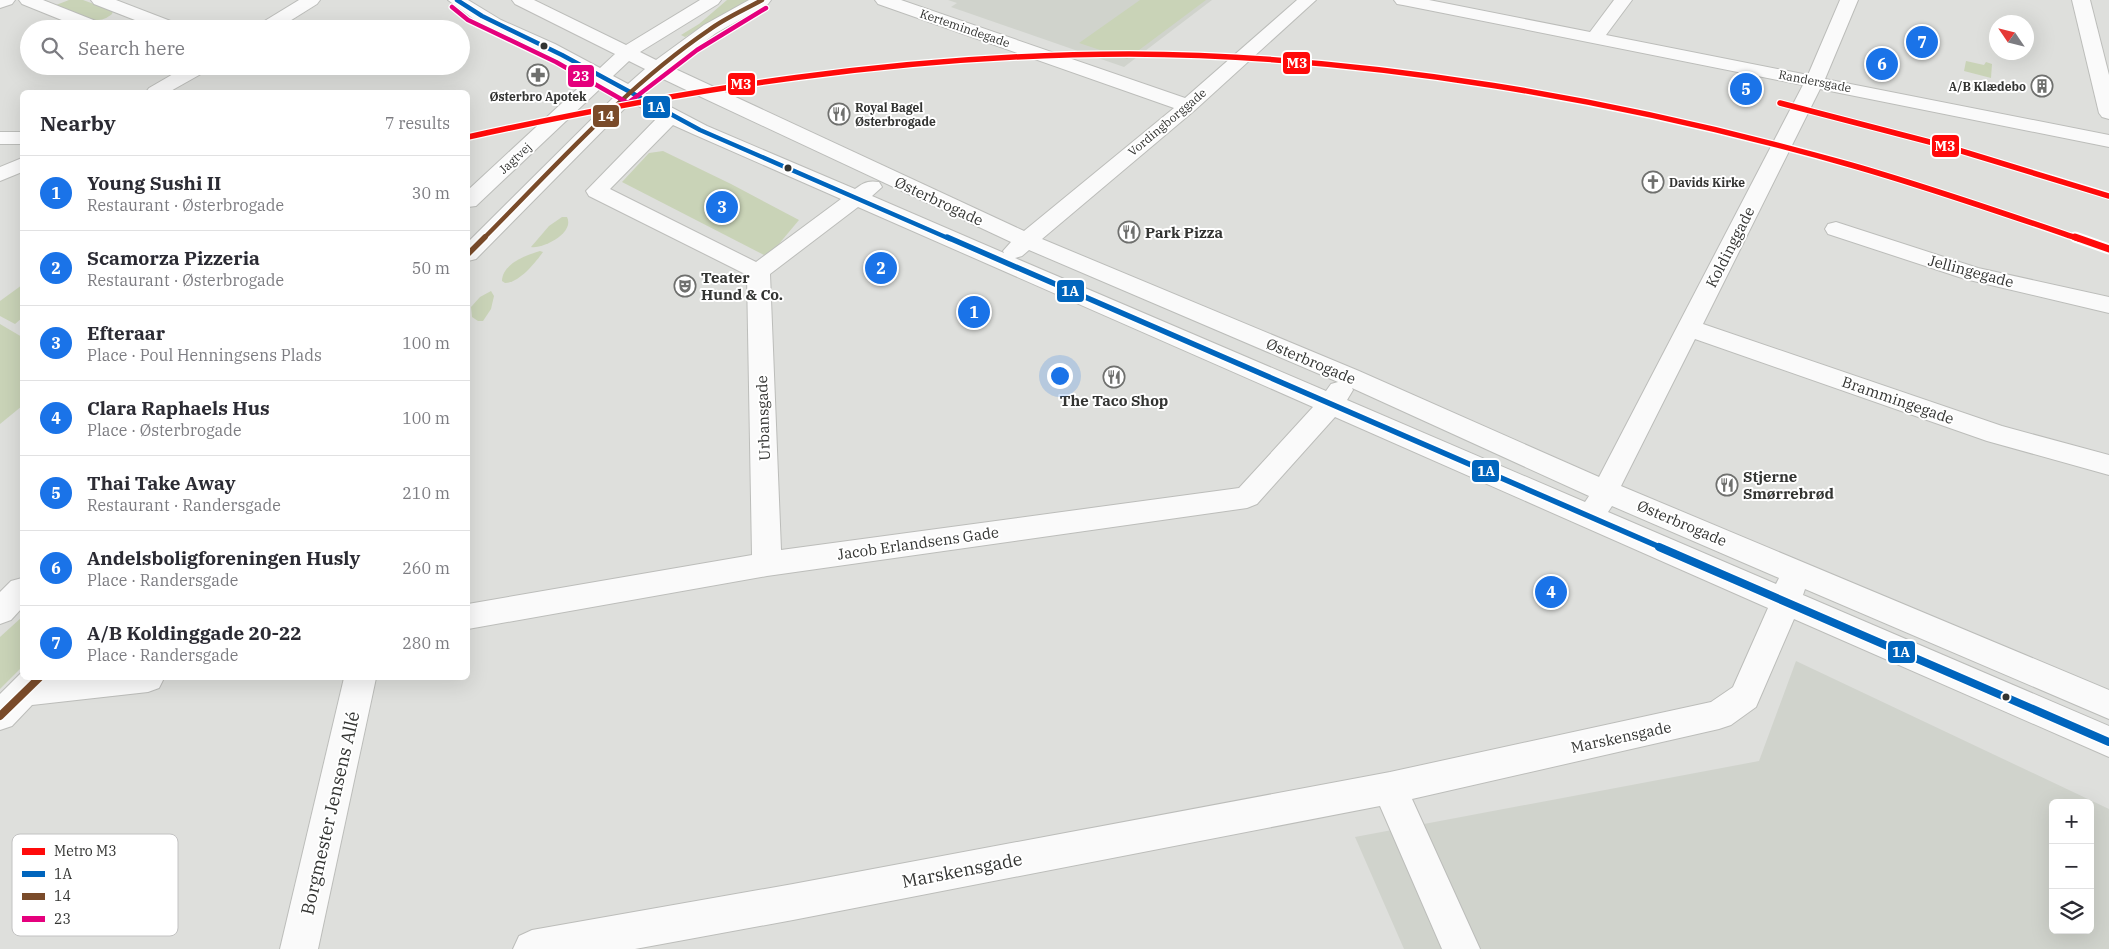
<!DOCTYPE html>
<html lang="en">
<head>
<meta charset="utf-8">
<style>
  :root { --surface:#fff; --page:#f7f7f7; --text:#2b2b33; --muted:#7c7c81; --line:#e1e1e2; --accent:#1a73e8 }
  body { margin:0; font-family:"IBM Plex Serif",serif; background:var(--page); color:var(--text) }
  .controls { position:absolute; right:15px; bottom:15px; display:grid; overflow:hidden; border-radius:8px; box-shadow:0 5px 20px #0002 }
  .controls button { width:45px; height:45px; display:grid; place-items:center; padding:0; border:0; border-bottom:1px solid var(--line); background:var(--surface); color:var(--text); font:25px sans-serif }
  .compass { position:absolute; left:1989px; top:15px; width:45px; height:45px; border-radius:50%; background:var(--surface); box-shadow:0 5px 20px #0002; rotate:305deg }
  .you { position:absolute; left:1059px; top:375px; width:18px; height:18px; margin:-12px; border:4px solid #fff; border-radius:50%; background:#1a73e8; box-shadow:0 0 0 8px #1a73e833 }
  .badge { display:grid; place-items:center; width:32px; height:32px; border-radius:50%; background:var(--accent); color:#fff; font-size:16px; font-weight:700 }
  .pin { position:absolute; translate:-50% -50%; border:2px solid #fff; box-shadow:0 1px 5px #0006 }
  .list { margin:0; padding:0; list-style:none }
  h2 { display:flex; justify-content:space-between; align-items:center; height:65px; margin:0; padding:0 20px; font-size:21px }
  h2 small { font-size:16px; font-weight:400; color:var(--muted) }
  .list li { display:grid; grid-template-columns:32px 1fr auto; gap:15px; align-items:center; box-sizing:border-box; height:75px; padding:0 20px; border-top:1px solid var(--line) }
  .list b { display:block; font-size:19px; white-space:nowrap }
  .list p { margin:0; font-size:16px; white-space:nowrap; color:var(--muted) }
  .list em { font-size:16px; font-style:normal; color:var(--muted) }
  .icon { flex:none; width:28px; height:28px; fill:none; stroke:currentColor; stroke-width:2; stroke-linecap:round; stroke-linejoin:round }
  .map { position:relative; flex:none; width:2109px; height:949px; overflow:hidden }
  .search { position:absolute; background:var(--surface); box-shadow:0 5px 20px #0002; left:20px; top:20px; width:450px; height:55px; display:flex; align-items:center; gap:12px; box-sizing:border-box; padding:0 18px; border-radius:28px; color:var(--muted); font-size:19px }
  .panel { position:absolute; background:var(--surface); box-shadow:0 5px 20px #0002; left:20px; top:90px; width:450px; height:590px; border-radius:8px }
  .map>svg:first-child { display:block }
  .built { fill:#d0d3cc; fill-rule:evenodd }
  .green { fill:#c9d3b7 }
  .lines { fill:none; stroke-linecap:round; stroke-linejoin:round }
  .minor-casing { stroke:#bcbdba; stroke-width:2 }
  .minor { fill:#fafafa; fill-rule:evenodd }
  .bus-1-far2-casing { stroke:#fff; stroke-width:7 }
  .bus-1-far1-casing { stroke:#fff; stroke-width:9 }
  .bus-1-casing { stroke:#fff; stroke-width:11 }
  .bus-2-far2-casing { stroke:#fff; stroke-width:7 }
  .bus-2-far1-casing { stroke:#fff; stroke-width:9 }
  .bus-2-casing { stroke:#fff; stroke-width:11 }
  .bus-3-casing { stroke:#fff; stroke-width:7 }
  .bus-1-far2 { stroke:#0065bd; stroke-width:4.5 }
  .bus-1-far1 { stroke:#0065bd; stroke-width:5.5 }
  .bus-1 { stroke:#0065bd; stroke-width:8 }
  .bus-2-far2 { stroke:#7a4b2a; stroke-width:4.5 }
  .bus-2-far1 { stroke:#7a4b2a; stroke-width:5.5 }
  .bus-2 { stroke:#7a4b2a; stroke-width:8 }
  .bus-3 { stroke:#e5007d; stroke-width:4.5 }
  .metro-1-far1-casing { stroke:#fff; stroke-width:8 }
  .metro-1-casing { stroke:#fff; stroke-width:11 }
  .metro-1-far1 { stroke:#ff0a0a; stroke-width:5.5 }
  .metro-1 { stroke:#ff0a0a; stroke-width:7 }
  .bus-dot { fill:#333432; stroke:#fff; stroke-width:2 }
  .labels { text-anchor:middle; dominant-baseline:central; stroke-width:4; stroke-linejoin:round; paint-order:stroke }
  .far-street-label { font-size:12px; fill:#333432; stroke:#fff }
  .far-poi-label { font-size:12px; font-weight:bold; fill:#333432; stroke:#fff; text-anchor:start }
  .street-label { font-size:15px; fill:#333432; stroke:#fff }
  .poi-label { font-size:15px; font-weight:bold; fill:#333432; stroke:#fff; text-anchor:start }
  .near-street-label { font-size:18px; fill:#333432; stroke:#fff }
  .key { fill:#fff; stroke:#c2c2c2; stroke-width:1 }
  .key-label { font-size:14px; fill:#333432 }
  .line-badge { stroke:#fff; stroke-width:2 }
  .badge-label { font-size:14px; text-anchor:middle; font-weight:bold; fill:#fff }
</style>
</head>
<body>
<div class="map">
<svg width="2109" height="949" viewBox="0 0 2109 949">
  <rect width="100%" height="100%" fill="#dedfdc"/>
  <g class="built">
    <path d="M948,0h264l-88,67 -173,-60 6,-4z"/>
    <path d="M1796,661l313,148v140h-705l-49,-112 404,-76zM2053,803h37v127h-37z"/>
  </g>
  <g class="green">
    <path d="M69,0h14l30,11 -1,3c-17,15 -39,-1 -56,-9z"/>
    <path d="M727,0h21l-63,37 -4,-2 18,-11z"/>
    <path d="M1140,0h66l-79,59 -48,-16z"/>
    <path d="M1966,61l18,4 2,-3 6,2 -1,14 -27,-7z"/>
    <path d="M663,151l68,33 68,36 -31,37 -146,-75 27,-29z"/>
    <path d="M562,217h5c8,16 -24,32 -36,30l18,-21z"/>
    <path d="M540,251l3,1c-8,11 -24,31 -38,31l-3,-2c0,-17 24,-26 38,-30z"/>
    <path d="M22,285v33l-7,6 -15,-8v-15z"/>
    <path d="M491,291l3,5 -3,13 -8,12h-5l-6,-4 -1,-10 9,-10z"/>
    <path d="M0,324l22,13v69l-22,18z"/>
    <path d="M22,617v50l-22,22v-52z"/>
  </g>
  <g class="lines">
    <g class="minor-casing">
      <g id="minor">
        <path d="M0,0h15l-3,4 -12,4z"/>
        <path d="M19,0h24l63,25 3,4h-25l-62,-25z"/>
        <path d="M91,0h25l65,25 3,4h-26l-64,-25z"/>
        <path d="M299,0h21l-3,4 -40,25h-22l3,-4z"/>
        <path d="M448,0h20l33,20 54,24 45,24 15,-14 -100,-50 -3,-4h22l92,45 74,-45h21l-3,4 -78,48 16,8 48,-35 45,-25h22l-3,4 -52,29 -45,34 353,164 150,-123 -296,-104 -3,-4h26l284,98 112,-98h19l-121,110 -153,129 317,132 240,106 204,-392 -400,-80 -6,-1 -3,-4h35l161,32 24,-32h18l-26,35 202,40 32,-75h18l-33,79 284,56v12l-289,-58 -117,235 299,102 107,29v20l-122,-34 -292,-102 -74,147 488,204v29l-304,-130 -2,6 306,131v31l-315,-138 -38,88 -25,18 -12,4 -307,70 68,150h-38l-62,-143 -587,114 -158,29h-122l6,-13 13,-6 261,-46 597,-112 321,-70 22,-15 35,-79 -433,-191 -78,87 -10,4 -480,68 -299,53v-25l284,-49 -5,-280 -158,-79 -3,-5 72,-74 -27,-15 -155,157 -8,2v-19l149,-148 -14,-8 -127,120 -8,1v-17l121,-112 -47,-26 -67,-32zM629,61l16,8 -17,15 -15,-8zM659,77l23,11 329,154 -8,9 1,2 -132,-57 10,-9 -3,-5c-11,-2 -16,1 -24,7l-148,-63 -65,-34zM673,125l20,9 148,65 -85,63 -146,-73zM858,207l455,200 -74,81 -458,62 -11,-276zM1029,250l309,132 -7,2 -5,7 -311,-133 7,-2zM1352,388l237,108 -4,6 -238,-102 6,-10zM1612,506l167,72 -3,6 -168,-72z"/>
        <path d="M2072,0h18l19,75v44l-7,-2 -3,-4z"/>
        <path d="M187,66h23l-2,4 -39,22h-23l3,-4z"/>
        <rect x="0" y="132" width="22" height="12"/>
        <path d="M22,158v14l-22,9v-14z"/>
        <path d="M1836,222l142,46 131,29v16l-144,-34 -137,-45 -3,-5 3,-5z"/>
        <path d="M22,578v30l-11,12 -11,4v-32l11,-11z"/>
        <path d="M22,672v6h142l-5,10 -11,4 -116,13 -20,21 -12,4v-36z"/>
        <path d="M344,678h32l-58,271h-38z"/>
      </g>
    </g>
    <use href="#minor" class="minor"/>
    <g class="bus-1-far2-casing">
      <path id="bus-1-far2" d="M457,0l25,16 80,39 138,75 250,109"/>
    </g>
    <g class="bus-1-far1-casing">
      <path id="bus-1-far1" d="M947,237l715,311"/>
    </g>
    <g class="bus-1-casing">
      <path id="bus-1" d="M1659,547l450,195"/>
    </g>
    <g class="bus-2-far2-casing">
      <path id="bus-2-far2" d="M483,239c72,-72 141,-151 226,-209 16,-12 35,-20 53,-30"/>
    </g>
    <g class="bus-2-far1-casing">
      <path id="bus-2-far1" d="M468,254l17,-17"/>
    </g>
    <g class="bus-2-casing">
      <path id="bus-2" d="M0,716l39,-38"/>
    </g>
    <g class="bus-3-casing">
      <path id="bus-3" d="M452,7l16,13 88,42 72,41 69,-53 69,-42"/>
    </g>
    <use href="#bus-1-far2" class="bus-1-far2"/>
    <use href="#bus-1-far1" class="bus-1-far1"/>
    <use href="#bus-1" class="bus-1"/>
    <use href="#bus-2-far2" class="bus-2-far2"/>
    <use href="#bus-2-far1" class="bus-2-far1"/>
    <use href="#bus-2" class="bus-2"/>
    <use href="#bus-3" class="bus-3"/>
    <g class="metro-1-far1-casing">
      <g id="metro-1-far1">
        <path d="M1780,103l165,43 164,50"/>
        <path d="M468,137c218,-48 437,-83 661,-83 239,1 492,46 722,111 77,22 152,48 228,74"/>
      </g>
    </g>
    <g class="metro-1-casing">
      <path id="metro-1" d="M2075,237l34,12"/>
    </g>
    <use href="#metro-1-far1" class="metro-1-far1"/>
    <use href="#metro-1" class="metro-1"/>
  </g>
  <defs>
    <g id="pharmacy-ring" transform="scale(1.125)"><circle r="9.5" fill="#fff" stroke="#6f706e" stroke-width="1.5"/><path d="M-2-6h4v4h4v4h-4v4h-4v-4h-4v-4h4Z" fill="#6f706e"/></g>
    <g id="building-ring" transform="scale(1.125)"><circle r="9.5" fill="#fff" stroke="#6f706e" stroke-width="1.5"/><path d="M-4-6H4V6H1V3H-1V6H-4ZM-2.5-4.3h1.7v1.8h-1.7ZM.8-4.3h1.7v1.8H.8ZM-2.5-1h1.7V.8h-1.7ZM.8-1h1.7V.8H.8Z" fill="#6f706e"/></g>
    <g id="restaurant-ring" transform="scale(1.125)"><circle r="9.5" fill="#fff" stroke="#6f706e" stroke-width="1.5"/><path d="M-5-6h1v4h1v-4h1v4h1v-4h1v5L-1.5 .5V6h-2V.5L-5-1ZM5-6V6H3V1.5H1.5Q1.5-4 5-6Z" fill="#6f706e"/></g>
    <g id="church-ring" transform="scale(1.125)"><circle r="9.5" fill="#fff" stroke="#6f706e" stroke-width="1.5"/><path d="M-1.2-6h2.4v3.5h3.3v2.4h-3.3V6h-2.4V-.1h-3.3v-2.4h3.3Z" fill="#6f706e"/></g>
    <g id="theatre-ring" transform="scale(1.125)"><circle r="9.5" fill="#fff" stroke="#6f706e" stroke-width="1.5"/><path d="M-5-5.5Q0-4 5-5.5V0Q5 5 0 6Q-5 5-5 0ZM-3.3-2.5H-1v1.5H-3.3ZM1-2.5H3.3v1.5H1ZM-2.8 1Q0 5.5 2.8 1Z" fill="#6f706e"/></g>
  </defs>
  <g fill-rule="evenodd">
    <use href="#pharmacy-ring" x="538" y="75"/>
    <use href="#building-ring" x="2042" y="86"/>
    <use href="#restaurant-ring" x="839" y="114"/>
    <use href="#church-ring" x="1653" y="182"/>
    <use href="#restaurant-ring" x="1129" y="232"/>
    <use href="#theatre-ring" x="685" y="286"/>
    <use href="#restaurant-ring" x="1114" y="377"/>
    <use href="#restaurant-ring" x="1727" y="485"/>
  </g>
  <g class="bus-dot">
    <circle cx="544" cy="46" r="4.5"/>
    <circle cx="788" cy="168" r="4.5"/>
    <circle cx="2006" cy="697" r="4.5"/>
  </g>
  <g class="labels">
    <g class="far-street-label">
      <text transform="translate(965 28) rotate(19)">Kertemindegade</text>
      <text transform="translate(1815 81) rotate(11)">Randersgade</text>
      <text transform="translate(1167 122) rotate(-40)">Vordingborggade</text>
      <text transform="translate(515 158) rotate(-43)">Jagtvej</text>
    </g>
    <g class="far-poi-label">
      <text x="2026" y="86" text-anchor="end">A/B Klædebo</text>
      <text x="538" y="96" text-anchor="middle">Østerbro Apotek</text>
      <text x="855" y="107">Royal Bagel<tspan x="855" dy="14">Østerbrogade</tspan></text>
      <text x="1669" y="182">Davids Kirke</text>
    </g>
    <g class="street-label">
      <text transform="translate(939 201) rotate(25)">Østerbrogade</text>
      <text transform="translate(1730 247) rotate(-63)">Koldinggade</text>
      <text transform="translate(1971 271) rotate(15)">Jellingegade</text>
      <text transform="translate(1311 361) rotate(23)">Østerbrogade</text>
      <text transform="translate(1898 400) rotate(19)">Brammingegade</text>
      <text transform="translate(763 418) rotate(-92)">Urbansgade</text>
      <text transform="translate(1682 523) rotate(23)">Østerbrogade</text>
      <text transform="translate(918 543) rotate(-8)">Jacob Erlandsens Gade</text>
      <text transform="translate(1621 737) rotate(-12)">Marskensgade</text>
    </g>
    <g class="poi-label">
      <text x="1145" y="232">Park Pizza</text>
      <text x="701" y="277">Teater<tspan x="701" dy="17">Hund &amp; Co.</tspan></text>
      <text x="1114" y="400" text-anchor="middle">The Taco Shop</text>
      <text x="1743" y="476">Stjerne<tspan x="1743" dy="17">Smørrebrød</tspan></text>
    </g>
    <g class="near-street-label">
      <text transform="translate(330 813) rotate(-77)">Borgmester Jensens Allé</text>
      <text transform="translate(962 870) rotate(-11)">Marskensgade</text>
    </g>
  </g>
  <rect x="12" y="834" width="166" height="102" rx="8" class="key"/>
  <rect x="22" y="848" width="23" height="7" fill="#ff0a0a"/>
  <rect x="22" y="871" width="23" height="6" fill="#0065bd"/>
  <rect x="22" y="893" width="23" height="7" fill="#7a4b2a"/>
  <rect x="22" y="916" width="23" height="6" fill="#e5007d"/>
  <g class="key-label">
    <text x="54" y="856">Metro M3</text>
    <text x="54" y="879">1A</text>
    <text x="54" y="901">14</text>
    <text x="54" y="924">23</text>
  </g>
  <g class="line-badge">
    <rect x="1282" y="51" width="29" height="24" rx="5" fill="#ff0a0a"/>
    <rect x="567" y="64" width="28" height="24" rx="5" fill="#e5007d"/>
    <rect x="727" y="72" width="29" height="24" rx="5" fill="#ff0a0a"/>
    <rect x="642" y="95" width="29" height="24" rx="5" fill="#0065bd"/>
    <rect x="592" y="104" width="28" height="24" rx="5" fill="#7a4b2a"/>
    <rect x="1931" y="134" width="29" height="24" rx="5" fill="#ff0a0a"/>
    <rect x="1056" y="279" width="29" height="24" rx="5" fill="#0065bd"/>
    <rect x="1471" y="459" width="29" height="24" rx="5" fill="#0065bd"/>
    <rect x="1887" y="640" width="29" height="24" rx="5" fill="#0065bd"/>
  </g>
  <g class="badge-label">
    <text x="1297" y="68">M3</text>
    <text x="581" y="81">23</text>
    <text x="741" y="89">M3</text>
    <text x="656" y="112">1A</text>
    <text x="606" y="121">14</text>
    <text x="1945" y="151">M3</text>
    <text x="1070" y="296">1A</text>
    <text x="1486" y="476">1A</text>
    <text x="1901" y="657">1A</text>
  </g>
</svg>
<div class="controls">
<button>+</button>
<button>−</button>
<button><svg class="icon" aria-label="layers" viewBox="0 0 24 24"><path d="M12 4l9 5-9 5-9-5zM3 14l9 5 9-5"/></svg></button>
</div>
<svg class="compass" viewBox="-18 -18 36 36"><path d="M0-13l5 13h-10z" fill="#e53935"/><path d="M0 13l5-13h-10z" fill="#7c7c81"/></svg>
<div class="you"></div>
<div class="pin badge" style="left:974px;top:312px">1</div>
<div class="pin badge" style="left:881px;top:268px">2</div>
<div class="pin badge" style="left:722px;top:207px">3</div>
<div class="pin badge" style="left:1551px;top:592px">4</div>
<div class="pin badge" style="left:1746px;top:89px">5</div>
<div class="pin badge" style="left:1882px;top:64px">6</div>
<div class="pin badge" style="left:1922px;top:42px">7</div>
<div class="search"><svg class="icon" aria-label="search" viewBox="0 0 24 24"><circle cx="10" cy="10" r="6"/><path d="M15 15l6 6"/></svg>Search here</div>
<section class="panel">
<h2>Nearby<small>7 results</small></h2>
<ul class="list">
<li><span class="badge">1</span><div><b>Young Sushi II</b><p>Restaurant · Østerbrogade</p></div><em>30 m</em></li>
<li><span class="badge">2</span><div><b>Scamorza Pizzeria</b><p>Restaurant · Østerbrogade</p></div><em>50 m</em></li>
<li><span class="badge">3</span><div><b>Efteraar</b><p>Place · Poul Henningsens Plads</p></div><em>100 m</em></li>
<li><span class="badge">4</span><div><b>Clara Raphaels Hus</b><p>Place · Østerbrogade</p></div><em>100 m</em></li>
<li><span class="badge">5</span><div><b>Thai Take Away</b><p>Restaurant · Randersgade</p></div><em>210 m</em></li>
<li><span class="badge">6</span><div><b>Andelsboligforeningen Husly</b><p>Place · Randersgade</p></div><em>260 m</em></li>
<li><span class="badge">7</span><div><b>A/B Koldinggade 20-22</b><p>Place · Randersgade</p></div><em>280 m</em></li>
</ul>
</section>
</div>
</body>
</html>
